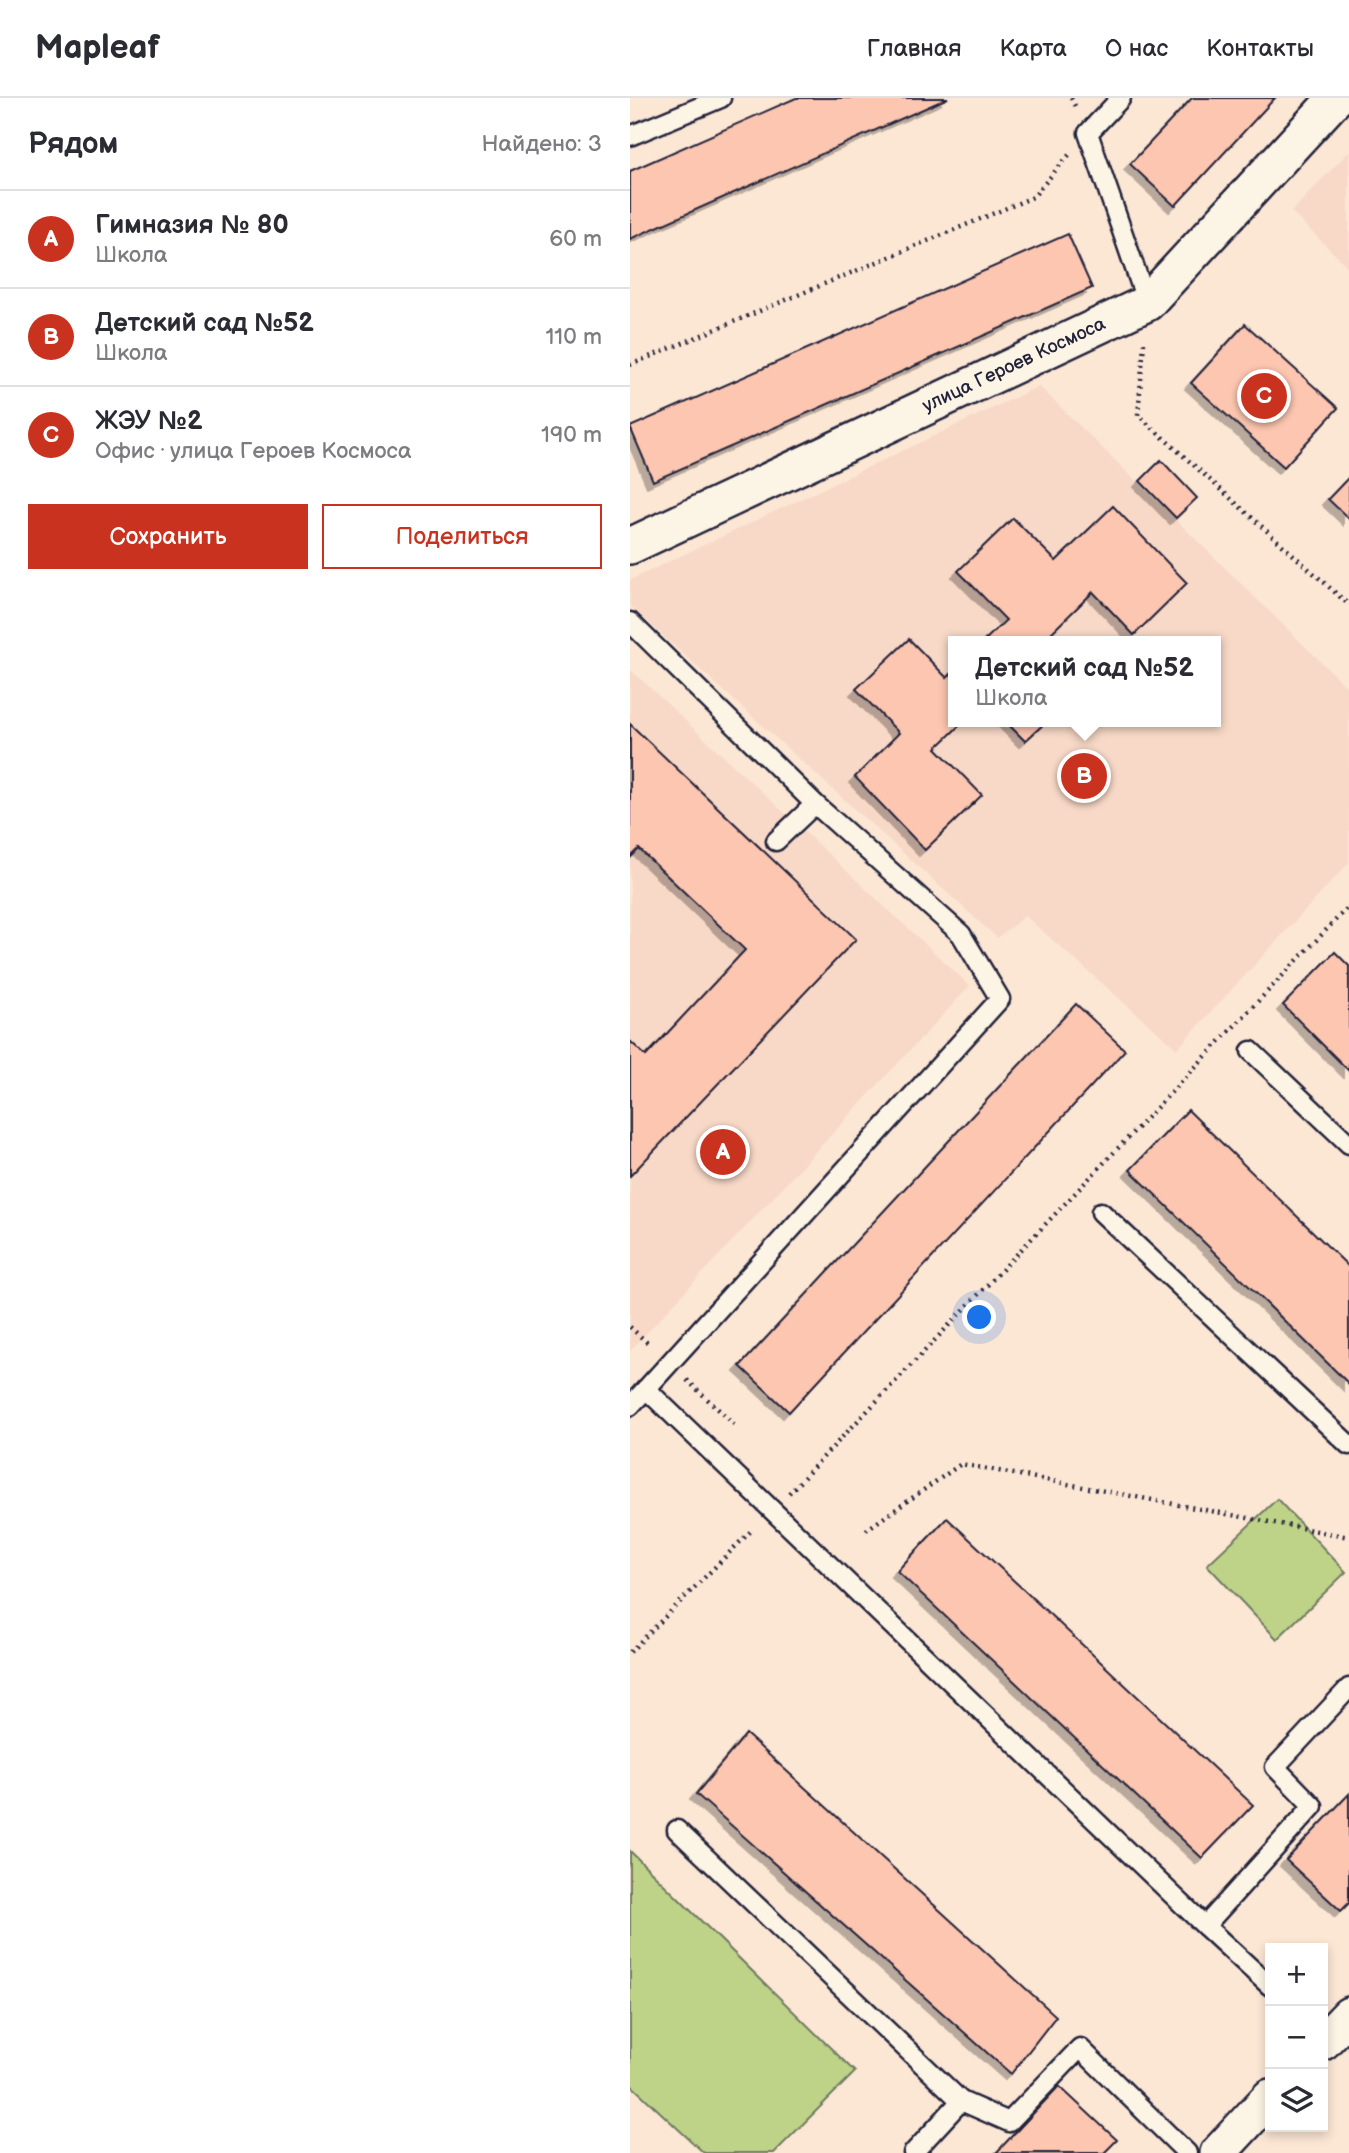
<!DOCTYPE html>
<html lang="ru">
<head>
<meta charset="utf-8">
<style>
  :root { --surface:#fff; --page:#f2f2f3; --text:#2b2b33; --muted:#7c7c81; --line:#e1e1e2; --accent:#c8321e }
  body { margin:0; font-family:"Balsamiq Sans",sans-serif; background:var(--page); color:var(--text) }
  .controls { position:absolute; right:21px; bottom:21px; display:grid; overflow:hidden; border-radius:0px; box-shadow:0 4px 10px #0003 }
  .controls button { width:63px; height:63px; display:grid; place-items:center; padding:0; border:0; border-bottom:2px solid var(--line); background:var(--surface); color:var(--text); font:35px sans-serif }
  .you { position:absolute; left:350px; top:1220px; width:24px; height:24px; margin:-18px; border:5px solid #fff; border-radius:50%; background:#1a73e8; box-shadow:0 0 0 10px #1a73e833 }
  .badge { display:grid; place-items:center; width:46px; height:46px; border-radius:50%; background:var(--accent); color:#fff; font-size:23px; font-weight:700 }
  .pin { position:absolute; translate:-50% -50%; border:4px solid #fff; box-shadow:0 2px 7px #0006 }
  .popup { position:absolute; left:318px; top:538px; width:273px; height:91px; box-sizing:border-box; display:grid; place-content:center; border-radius:0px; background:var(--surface); filter:drop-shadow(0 2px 5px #0005); font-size:23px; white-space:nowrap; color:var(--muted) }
  .popup b { font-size:26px; color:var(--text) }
  .popup::after { content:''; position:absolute; left:50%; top:100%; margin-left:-14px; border:14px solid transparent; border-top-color:var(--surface) }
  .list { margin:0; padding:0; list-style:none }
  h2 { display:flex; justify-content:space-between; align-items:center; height:91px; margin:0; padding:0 28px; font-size:30px }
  h2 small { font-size:23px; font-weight:400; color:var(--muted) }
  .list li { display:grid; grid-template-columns:46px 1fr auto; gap:21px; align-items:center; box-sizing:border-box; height:98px; padding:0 28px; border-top:2px solid var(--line) }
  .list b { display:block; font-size:26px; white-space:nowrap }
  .list p { margin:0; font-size:23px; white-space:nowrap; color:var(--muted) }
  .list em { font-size:23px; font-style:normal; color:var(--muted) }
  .actions { display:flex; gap:14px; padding:21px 28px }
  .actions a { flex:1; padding:16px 0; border:2px solid var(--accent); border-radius:0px; text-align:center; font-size:24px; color:var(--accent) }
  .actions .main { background:var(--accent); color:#fff }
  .icon { flex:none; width:38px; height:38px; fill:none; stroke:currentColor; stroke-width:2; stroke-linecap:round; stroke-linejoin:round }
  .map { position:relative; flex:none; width:719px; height:2055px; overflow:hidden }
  header { display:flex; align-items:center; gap:42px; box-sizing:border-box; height:98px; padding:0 35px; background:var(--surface); border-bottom:2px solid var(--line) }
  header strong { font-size:33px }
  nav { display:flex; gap:38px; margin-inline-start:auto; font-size:24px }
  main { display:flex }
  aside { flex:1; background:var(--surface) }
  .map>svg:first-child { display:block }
  .built { fill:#f8d9c7; fill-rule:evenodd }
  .green { fill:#bed388; stroke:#707a62; stroke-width:2 }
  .building { fill:#fdc6b0; stroke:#22223b; stroke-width:2; filter:url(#shadow) }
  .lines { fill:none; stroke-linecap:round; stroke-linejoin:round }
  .service-casing { stroke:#22223b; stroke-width:23 }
  .minor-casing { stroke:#22223b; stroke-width:40 }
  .path { stroke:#22223b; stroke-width:4.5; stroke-dasharray:2 5; stroke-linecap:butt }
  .service { stroke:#fcf5e5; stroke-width:18 }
  .minor { stroke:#fcf5e5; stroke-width:35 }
  .labels { text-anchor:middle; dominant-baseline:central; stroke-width:6; stroke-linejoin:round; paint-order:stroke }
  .street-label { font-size:19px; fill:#22223b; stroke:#fcf5e5 }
</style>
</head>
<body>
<header>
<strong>Mapleaf</strong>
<nav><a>Главная</a><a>Карта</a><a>О нас</a><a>Контакты</a></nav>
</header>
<main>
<aside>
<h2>Рядом<small>Найдено: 3</small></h2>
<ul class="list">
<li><span class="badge">A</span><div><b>Гимназия № 80</b><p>Школа</p></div><em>60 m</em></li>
<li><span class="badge">B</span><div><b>Детский сад №52</b><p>Школа</p></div><em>110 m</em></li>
<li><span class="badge">C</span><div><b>ЖЭУ №2</b><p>Офис · улица Героев Космоса</p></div><em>190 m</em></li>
</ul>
<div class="actions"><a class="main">Сохранить</a><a>Поделиться</a></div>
</aside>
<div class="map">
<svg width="719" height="2055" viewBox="0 0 719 2055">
  <defs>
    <filter id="shadow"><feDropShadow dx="-6" dy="6" stdDeviation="0" flood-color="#0004"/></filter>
  </defs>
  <rect width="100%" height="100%" fill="#fce7d5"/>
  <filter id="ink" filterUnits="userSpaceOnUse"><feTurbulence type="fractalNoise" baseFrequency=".0143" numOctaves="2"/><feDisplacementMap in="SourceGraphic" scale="14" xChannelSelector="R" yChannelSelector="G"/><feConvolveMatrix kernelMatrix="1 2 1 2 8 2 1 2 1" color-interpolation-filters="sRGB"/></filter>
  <g filter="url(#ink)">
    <g class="built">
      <path d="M719,53v117l-58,-56z"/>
      <path d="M409,288l310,303v174l-172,186 -152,-133 -28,22 -367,-332v-26zM323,543h262v81h-262z"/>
      <path d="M0,571l340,317 -340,365z"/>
    </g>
    <g class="green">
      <path d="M647,1401l69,73 -69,67 -70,-74z"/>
      <path d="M0,1753l225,221 -81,81h-70l-74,-69z"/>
    </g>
    <g class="building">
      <path d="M166,0h152l-318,141v-68z"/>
      <path d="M562,0h83l-100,108 -45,-42z"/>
      <path d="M438,136l24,54 -439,193 -23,-54z"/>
      <path d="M615,226l93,84 -54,59 -93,-84z"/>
      <path d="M531,362l36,38 -21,20 -36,-37z"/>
      <path d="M719,379v42l-21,-20z"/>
      <path d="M483,408l74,77 -53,52 -41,-43 -50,49h-59l22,-21 -48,-49 55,-53 43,43z"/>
      <path d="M279,541l38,39 6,-6v50h10l-27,26 46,47 -57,55 -70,-73 44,-44 -43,-44z"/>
      <path d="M376,624h40l-21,19z"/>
      <path d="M0,626l226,215 -226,237v-135l16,15 99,-106 -106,-101 -9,9z"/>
      <path d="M705,854l14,14v105l-66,-66z"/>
      <path d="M446,906l49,46 -336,362 -49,-46z"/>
      <path d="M558,1012l161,157v117l-219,-214z"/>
      <path d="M317,1420l306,287 -51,53 -305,-287z"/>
      <path d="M116,1636l310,282 -45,58 -315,-280z"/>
      <path d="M719,1696v109l-8,8 -55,-51z"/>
      <path d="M429,1988l58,54 -13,13h-108z"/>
    </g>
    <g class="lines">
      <g class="service-casing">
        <g id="service">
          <path d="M491,0l-33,35 59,170"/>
          <path d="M0,38l91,-38"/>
          <path d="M0,524l185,182 146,130 39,65 -354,390 559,537"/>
          <path d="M146,743l39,-37"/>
          <path d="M621,953l98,93"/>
          <path d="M471,1114l248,233"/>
          <path d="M0,1308l16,-17"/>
          <path d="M47,1732l284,271"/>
          <path d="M640,1888l-65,-60 108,-120 -38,-39 74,-79"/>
          <path d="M283,2055l48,-52 48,21 71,-74 107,105"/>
        </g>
      </g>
      <g class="minor-casing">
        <g id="minor">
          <path d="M0,448l517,-243 189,-205"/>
          <path d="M693,1944l26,-27"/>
          <path d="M588,2055l52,-56"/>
        </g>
      </g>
      <g class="path">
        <path d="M441,0l6,12"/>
        <path d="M514,245l-6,72 211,190"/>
        <path d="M0,267l403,-168 36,-42"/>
        <path d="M0,1229l20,18"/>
        <path d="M57,1282l48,45"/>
        <path d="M159,1395l560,-587"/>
        <path d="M236,1432l95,-66 388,73"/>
        <path d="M0,1554l123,-123"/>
      </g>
      <use href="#service" class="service"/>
      <use href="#minor" class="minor"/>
    </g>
  </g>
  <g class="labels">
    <g class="street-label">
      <text transform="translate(384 267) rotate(-25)">улица Героев Космоса</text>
    </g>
  </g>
</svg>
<div class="controls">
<button>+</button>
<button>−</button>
<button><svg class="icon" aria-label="layers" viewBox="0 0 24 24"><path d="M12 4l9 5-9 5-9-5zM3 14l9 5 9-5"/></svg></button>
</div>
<div class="you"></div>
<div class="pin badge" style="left:93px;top:1054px">A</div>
<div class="pin badge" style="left:454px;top:678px">B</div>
<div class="popup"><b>Детский сад №52</b>Школа</div>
<div class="pin badge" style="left:634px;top:298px">C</div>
</div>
</main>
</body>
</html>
